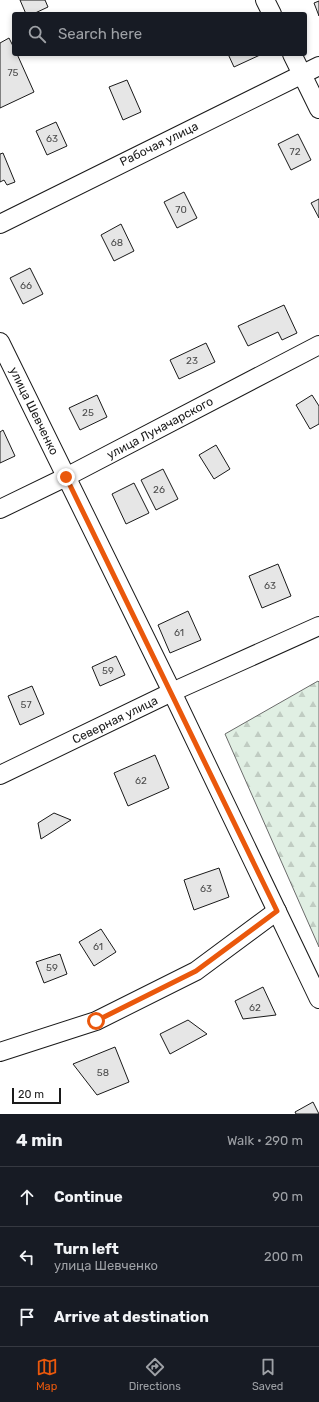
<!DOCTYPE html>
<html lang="en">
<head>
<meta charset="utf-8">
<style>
  :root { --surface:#171b24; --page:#20242c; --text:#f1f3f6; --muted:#9ea1a6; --line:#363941; --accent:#ea580c }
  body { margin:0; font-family:Rubik,sans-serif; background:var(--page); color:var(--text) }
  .scale { position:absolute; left:12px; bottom:10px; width:49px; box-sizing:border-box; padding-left:4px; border:2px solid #1a1a1a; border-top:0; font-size:11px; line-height:14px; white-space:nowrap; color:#1a1a1a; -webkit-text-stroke:3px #fff; paint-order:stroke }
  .stop { position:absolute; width:12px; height:12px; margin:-9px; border:3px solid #ea580c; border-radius:50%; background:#fff }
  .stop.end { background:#ea580c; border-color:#fff; box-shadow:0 1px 4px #0008 }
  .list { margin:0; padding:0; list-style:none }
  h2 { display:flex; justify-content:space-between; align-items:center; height:52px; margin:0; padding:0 16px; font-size:17px }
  h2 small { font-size:13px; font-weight:400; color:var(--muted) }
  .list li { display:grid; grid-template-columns:26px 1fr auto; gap:12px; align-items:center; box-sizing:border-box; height:60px; padding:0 16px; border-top:1px solid var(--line) }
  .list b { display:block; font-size:15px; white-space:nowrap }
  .list p { margin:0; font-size:13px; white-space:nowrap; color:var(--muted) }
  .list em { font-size:13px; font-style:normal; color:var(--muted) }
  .icon { flex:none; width:22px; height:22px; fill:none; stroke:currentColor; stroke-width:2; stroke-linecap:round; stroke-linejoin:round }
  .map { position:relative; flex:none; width:319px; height:1114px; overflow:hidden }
  .search { position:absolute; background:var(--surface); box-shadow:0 2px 6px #0003; left:12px; right:12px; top:12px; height:44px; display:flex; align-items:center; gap:10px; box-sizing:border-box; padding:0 14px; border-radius:4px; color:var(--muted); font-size:15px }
  .sheet { height:232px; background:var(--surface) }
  nav { display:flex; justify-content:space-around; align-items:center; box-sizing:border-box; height:56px; border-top:1px solid var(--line); background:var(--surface); font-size:11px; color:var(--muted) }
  nav a { display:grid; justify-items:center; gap:2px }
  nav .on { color:var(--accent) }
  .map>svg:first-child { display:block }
  .forest { fill:url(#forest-firs); stroke:#6a6a6a }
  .building { fill:#e6e6e6; stroke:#1a1a1a }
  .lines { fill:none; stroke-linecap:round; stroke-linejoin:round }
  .minor-casing { stroke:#1a1a1a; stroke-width:20 }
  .minor { stroke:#fff; stroke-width:18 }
  .route { stroke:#ea580c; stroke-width:5 }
  .labels { text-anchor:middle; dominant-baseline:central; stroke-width:3; stroke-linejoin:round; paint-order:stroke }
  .number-label { font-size:10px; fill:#4d4d4d }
  .street-label { font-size:12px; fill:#1a1a1a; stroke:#fff }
</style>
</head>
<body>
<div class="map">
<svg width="319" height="1114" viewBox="0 0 319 1114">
  <defs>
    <pattern id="forest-firs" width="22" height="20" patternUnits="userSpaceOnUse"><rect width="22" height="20" fill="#e0efe3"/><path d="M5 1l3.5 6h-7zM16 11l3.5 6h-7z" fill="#c0ccc2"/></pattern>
  </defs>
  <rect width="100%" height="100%" fill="#fff"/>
  <path class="forest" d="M318,681l1,1v265l-94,-213z"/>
  <g class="building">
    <path d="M20,0h25l3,7 -15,7h-7z"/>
    <path d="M319,1v15l-5,-13z"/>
    <path d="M9,38l5,10v6h3l17,38 -34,16v-65z"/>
    <path d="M228,54h32v1l-26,12z"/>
    <path d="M127,80l14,32 -18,8 -14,-33z"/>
    <path d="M56,122l11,24 -20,9 -11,-24z"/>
    <path d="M298,134l13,26 -20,10 -13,-26z"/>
    <path d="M3,153l12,29 -8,3 -3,-5 -4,2v-28z"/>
    <path d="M184,192l13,26 -20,10 -13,-26z"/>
    <path d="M319,199v19l-8,-15z"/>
    <path d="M121,224l13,27 -20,10 -13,-26z"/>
    <path d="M30,268l13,26 -20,10 -13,-26z"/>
    <path d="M284,305l13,28 -15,7 -4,-8 -30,14 -10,-20z"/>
    <path d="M206,343l9,19 -36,17 -9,-19z"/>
    <path d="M97,395l10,22 -27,13 -11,-22z"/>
    <path d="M312,395l7,11v18l-9,5 -14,-24z"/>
    <path d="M3,430l12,26 -15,7v-31z"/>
    <path d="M216,445l14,24 -16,10 -15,-24z"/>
    <path d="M163,469l15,30 -22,11 -15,-30z"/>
    <path d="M134,483l15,30 -23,11 -14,-30z"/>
    <path d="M278,564l13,32 -29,12 -13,-32z"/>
    <path d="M188,611l13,29 -31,13 -12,-28z"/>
    <path d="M116,656l9,19 -25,11 -8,-19z"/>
    <path d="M32,686l12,28 -24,11 -12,-29z"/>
    <path d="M155,755l14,33 -41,18 -14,-33z"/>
    <path d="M54,813l17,7 -30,19 -3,-16z"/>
    <path d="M219,868l10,29 -35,13 -10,-30z"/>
    <path d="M101,929l15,23 -22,14 -15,-24z"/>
    <path d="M60,954l7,20 -23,9 -8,-21z"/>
    <path d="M263,987l13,28 -33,4 -8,-18z"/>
    <path d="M188,1020l19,14 -37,20 -10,-20z"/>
    <path d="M115,1047l14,35 -32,13 -24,-31z"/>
    <path d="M313,1102l6,12h-23l-1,-2z"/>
  </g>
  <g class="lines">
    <g class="minor-casing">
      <g id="minor">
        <path d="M265,0l7,14"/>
        <path d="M292,54l27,55"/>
        <path d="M0,224l319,-158"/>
        <path d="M0,342l172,350 147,307"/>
        <path d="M0,509l66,-32 253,-132"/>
        <path d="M0,775l172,-83 147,-66"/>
        <path d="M0,1052l96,-31 100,-50 81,-60"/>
      </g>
    </g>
    <use href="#minor" class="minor"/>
  </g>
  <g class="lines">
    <path class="route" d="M66,477l211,434 -81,60 -100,50"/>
  </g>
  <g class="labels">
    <g class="number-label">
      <text x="13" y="73">75</text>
      <text x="52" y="139">63</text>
      <text x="295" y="152">72</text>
      <text x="181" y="210">70</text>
      <text x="117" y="243">68</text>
      <text x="26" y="286">66</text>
      <text x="192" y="361">23</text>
      <text x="88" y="413">25</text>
      <text x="159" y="490">26</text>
      <text x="270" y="586">63</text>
      <text x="179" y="633">61</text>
      <text x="108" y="671">59</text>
      <text x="26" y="705">57</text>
      <text x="141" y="781">62</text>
      <text x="206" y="889">63</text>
      <text x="98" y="947">61</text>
      <text x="52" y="968">59</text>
      <text x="255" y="1008">62</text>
      <text x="103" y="1073">58</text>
    </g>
    <g class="street-label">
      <text transform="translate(159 144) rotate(-26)">Рабочая улица</text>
      <text transform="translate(34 411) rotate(64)">улица Шевченко</text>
      <text transform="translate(160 428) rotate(-28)">улица Луначарского</text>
      <text transform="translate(115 720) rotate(-26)">Северная улица</text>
    </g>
  </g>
</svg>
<div class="scale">20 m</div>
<div class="stop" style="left:96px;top:1021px"></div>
<div class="stop end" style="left:66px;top:477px"></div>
<div class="search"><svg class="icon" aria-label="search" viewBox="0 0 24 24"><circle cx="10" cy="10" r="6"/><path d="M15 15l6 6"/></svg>Search here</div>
</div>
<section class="sheet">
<h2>4 min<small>Walk · 290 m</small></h2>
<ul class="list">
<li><svg class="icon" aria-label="ahead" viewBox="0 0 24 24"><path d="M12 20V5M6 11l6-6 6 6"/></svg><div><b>Continue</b></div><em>90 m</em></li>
<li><svg class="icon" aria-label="left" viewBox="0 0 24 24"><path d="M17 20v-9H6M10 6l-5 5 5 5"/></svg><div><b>Turn left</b><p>улица Шевченко</p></div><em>200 m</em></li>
<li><svg class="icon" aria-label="arrive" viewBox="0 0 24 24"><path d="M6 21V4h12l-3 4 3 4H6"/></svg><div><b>Arrive at destination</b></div></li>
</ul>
</section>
<nav>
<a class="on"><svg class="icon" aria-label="map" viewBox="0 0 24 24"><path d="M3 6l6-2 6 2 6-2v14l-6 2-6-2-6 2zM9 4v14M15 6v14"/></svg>Map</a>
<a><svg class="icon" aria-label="directions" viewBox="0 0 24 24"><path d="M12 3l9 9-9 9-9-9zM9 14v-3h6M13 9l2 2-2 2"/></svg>Directions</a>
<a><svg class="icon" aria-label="saved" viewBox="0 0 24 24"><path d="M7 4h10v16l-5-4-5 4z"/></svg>Saved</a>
</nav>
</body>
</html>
